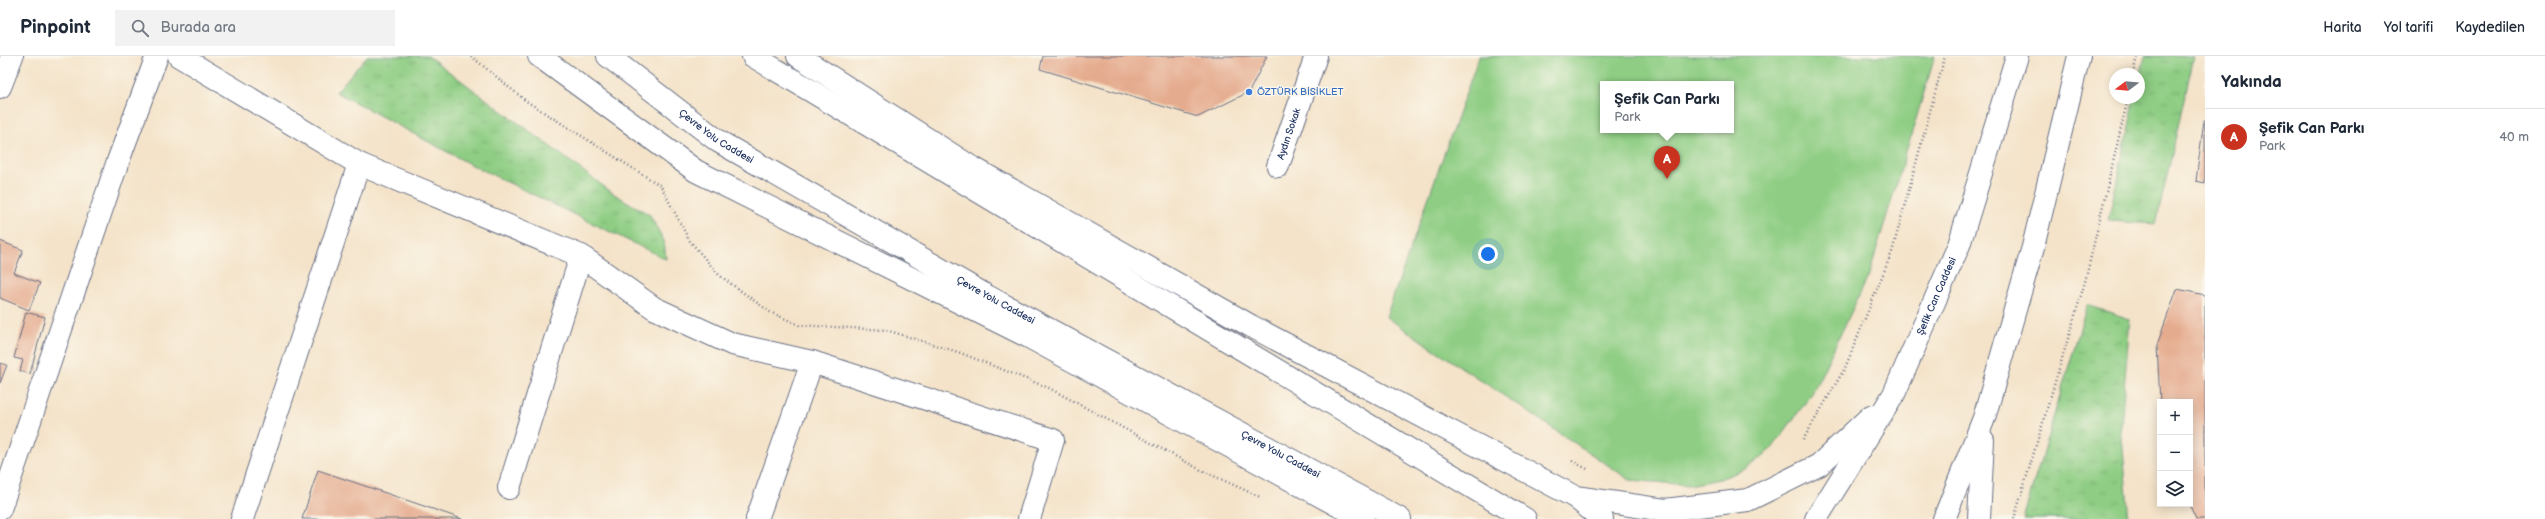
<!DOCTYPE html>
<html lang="tr">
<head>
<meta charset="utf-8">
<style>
  :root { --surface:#fff; --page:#f2f2f3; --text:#1f2937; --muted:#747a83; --line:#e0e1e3; --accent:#c8321e }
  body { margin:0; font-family:"Balsamiq Sans",sans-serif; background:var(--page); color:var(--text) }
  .controls { position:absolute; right:12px; bottom:12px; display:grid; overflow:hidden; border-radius:0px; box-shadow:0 2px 10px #0003 }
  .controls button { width:36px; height:36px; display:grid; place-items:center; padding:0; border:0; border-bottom:1px solid var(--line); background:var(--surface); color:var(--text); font:20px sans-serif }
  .compass { position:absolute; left:2109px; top:12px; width:36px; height:36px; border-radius:50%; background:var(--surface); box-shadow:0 2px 10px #0003; rotate:254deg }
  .you { position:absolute; left:1488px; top:198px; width:14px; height:14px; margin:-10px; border:3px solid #fff; border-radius:50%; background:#1a73e8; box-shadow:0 0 0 6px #1a73e833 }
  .badge { display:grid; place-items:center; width:26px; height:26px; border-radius:50%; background:var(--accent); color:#fff; font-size:13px; font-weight:700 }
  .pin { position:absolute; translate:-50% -33px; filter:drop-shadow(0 1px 2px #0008) }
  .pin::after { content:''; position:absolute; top:21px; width:14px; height:12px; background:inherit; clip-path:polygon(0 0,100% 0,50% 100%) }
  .popup { position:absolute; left:1600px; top:25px; width:134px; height:52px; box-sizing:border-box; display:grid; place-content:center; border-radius:0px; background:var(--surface); filter:drop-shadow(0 1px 3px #0005); font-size:13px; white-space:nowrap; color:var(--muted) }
  .popup b { font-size:15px; color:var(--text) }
  .popup::after { content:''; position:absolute; left:50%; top:100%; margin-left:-8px; border:8px solid transparent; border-top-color:var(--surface) }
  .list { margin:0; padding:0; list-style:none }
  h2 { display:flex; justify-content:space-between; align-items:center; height:52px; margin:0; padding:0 16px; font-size:17px }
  h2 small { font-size:13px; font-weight:400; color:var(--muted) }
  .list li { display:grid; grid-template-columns:26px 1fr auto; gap:12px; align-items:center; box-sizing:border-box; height:56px; padding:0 16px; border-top:1px solid var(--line) }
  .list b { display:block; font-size:15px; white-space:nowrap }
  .list p { margin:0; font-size:13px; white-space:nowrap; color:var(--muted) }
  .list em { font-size:13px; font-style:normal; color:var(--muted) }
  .icon { flex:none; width:22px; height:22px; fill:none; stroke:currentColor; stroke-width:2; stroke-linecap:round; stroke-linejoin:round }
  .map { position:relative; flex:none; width:2205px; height:463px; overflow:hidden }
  header { display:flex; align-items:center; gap:24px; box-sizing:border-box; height:56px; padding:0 20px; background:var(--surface); border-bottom:1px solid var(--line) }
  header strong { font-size:19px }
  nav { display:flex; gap:22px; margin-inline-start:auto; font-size:14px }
  .search { width:280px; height:36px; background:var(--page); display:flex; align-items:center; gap:10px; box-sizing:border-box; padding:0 14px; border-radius:0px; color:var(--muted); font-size:15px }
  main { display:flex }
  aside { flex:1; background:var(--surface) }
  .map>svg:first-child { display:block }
  .grass { fill:url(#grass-tufts); stroke:#547e70 }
  .green { fill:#8ecd83; stroke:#547e70; fill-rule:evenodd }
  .building { fill:#e5ab8e }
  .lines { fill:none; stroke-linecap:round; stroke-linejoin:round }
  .minor-casing { stroke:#676e83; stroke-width:24 }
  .secondary-casing { stroke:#676e83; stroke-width:24 }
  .trunk-casing { stroke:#676e83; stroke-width:24 }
  .path { stroke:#676e83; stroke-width:2.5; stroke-dasharray:1 3; stroke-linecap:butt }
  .minor { stroke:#fff; stroke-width:22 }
  .secondary { stroke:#fff; stroke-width:22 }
  .trunk { stroke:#fff; stroke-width:22 }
  .shop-dot { fill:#3f7fe0; stroke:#fbf7ec; stroke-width:1.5 }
  .labels { text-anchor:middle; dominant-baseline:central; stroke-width:3; stroke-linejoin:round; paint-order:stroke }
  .shop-label { font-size:10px; fill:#366cbe; stroke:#fbf7ec; text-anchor:start }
  .street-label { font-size:10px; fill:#1b2f5e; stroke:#fbf7ec }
</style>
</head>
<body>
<header>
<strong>Pinpoint</strong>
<div class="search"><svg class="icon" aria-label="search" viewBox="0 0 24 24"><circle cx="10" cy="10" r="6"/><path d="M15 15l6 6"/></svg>Burada ara</div>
<nav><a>Harita</a><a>Yol tarifi</a><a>Kaydedilen</a></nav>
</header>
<main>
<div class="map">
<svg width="2205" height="463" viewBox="0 0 2205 463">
  <defs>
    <pattern id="grass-tufts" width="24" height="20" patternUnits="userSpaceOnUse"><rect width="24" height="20" fill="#8ecd83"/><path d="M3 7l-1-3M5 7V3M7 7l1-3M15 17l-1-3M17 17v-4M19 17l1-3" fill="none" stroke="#7ab074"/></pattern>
  </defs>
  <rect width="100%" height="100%" fill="#fbf7ec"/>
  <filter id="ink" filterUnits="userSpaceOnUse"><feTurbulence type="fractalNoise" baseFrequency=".025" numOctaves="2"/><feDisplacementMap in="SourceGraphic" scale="8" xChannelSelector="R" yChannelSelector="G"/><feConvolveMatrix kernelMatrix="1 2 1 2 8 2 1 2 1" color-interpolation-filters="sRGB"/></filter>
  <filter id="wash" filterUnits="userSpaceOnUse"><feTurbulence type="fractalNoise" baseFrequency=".012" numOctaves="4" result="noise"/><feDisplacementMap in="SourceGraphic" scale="16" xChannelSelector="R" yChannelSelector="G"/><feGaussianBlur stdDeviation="0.9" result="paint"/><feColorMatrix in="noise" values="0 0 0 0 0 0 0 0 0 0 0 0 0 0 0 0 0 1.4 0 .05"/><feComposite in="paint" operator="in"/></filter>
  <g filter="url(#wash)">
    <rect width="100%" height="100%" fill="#f4e3c9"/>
    <g class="grass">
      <path d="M367,0h61l186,138 36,21 14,26 2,18 -200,-97 -130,-70z"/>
      <path d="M2145,0h49l-38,168 -48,-3 27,-123h4v-17z"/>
      <path d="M2087,249l43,14 -9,106 8,94h-106z"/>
    </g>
    <path class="green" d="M1479,0h456l-66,219 -56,117 -42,58 -26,19 -25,10 -31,6 -59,-5 -244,-163zM1603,28h128v46h-128z"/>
    <g id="blocks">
      <g class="building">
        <path d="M1043,0h224l-18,36 -51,25 -158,-48z"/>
        <path d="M2204,64h1v63l-9,-2z"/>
        <path d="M0,185l23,9 -9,23 26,10 -11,27 -29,-12z"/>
        <path d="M2177,233l28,6v224h-9l-7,-15 1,-102h-30l-3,-57z"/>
        <path d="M26,256l19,5 -15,57 -10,-3 3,-11 -9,-2z"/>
        <path d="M0,307l7,2 -7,18z"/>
        <path d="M318,414l144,49h-160z"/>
      </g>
    </g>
  </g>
  <g filter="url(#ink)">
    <use href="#blocks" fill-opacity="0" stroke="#676e83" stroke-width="1"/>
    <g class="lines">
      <g class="minor-casing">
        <g id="minor">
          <path d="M179,0l180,108 222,92 73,52 78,36 80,18"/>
          <path d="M0,31l12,-31"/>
          <path id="s1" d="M1278,110l38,-110"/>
          <path d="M509,432l72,-232"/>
          <path d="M0,453l117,-345 40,-108"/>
          <path d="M242,463l117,-355"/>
          <path d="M757,463l55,-157 241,78 -24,79"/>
        </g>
      </g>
      <g class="secondary-casing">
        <g id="secondary">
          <path d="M1575,441l90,13 83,-10 71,-35 52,-49"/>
          <path id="s2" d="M1816,463l78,-125 65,-149 58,-189"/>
          <path d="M1944,463l40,-101 49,-171 46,-191"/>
          <path d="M1979,463l4,-79"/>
        </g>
      </g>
      <g class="trunk-casing">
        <g id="trunk">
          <path d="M539,0l157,115 333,166 334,182"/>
          <path id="s3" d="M608,0l110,85 269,155 413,223"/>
          <path d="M753,0l772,463"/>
          <path d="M798,0l170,109 283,161 324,171 27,22"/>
        </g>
      </g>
      <g class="path">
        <path d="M471,0l55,45 135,85 28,54 30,35 51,37 29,13 87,5 72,22 91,36 152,82 59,27"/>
        <path d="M2133,18l4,-18"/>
        <path d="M1803,384l42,-72 47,-116 53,-196"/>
        <path d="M1572,405l17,9"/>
        <path d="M2014,463l71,-237 43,-184"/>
      </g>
      <use href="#minor" class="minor"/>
      <use href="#secondary" class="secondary"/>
      <use href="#trunk" class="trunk"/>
    </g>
  </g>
  <circle class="shop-dot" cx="1249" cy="36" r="4"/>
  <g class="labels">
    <g class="shop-label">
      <text x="1257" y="36">ÖZTÜRK BİSİKLET</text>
    </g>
    <g class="street-label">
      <text stroke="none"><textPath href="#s1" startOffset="34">Aydın Sokak</textPath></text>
      <text stroke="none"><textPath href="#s3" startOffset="135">Çevre Yolu Caddesi</textPath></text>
      <text stroke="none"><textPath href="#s2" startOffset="254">Şefik Can Caddesi</textPath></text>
      <text stroke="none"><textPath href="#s3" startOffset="459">Çevre Yolu Caddesi</textPath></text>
      <text stroke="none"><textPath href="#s3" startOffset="783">Çevre Yolu Caddesi</textPath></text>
    </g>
  </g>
</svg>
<div class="controls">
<button>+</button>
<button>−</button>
<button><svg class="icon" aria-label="layers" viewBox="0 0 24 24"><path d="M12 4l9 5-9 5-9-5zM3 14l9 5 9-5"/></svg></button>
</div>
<svg class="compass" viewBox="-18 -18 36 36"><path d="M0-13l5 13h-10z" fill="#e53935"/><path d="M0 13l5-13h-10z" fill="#747a83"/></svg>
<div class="you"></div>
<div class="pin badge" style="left:1667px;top:123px">A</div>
<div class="popup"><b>Şefik Can Parkı</b>Park</div>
</div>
<aside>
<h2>Yakında<small></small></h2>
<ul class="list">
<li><span class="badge">A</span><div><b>Şefik Can Parkı</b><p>Park</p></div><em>40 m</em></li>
</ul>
</aside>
</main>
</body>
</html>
